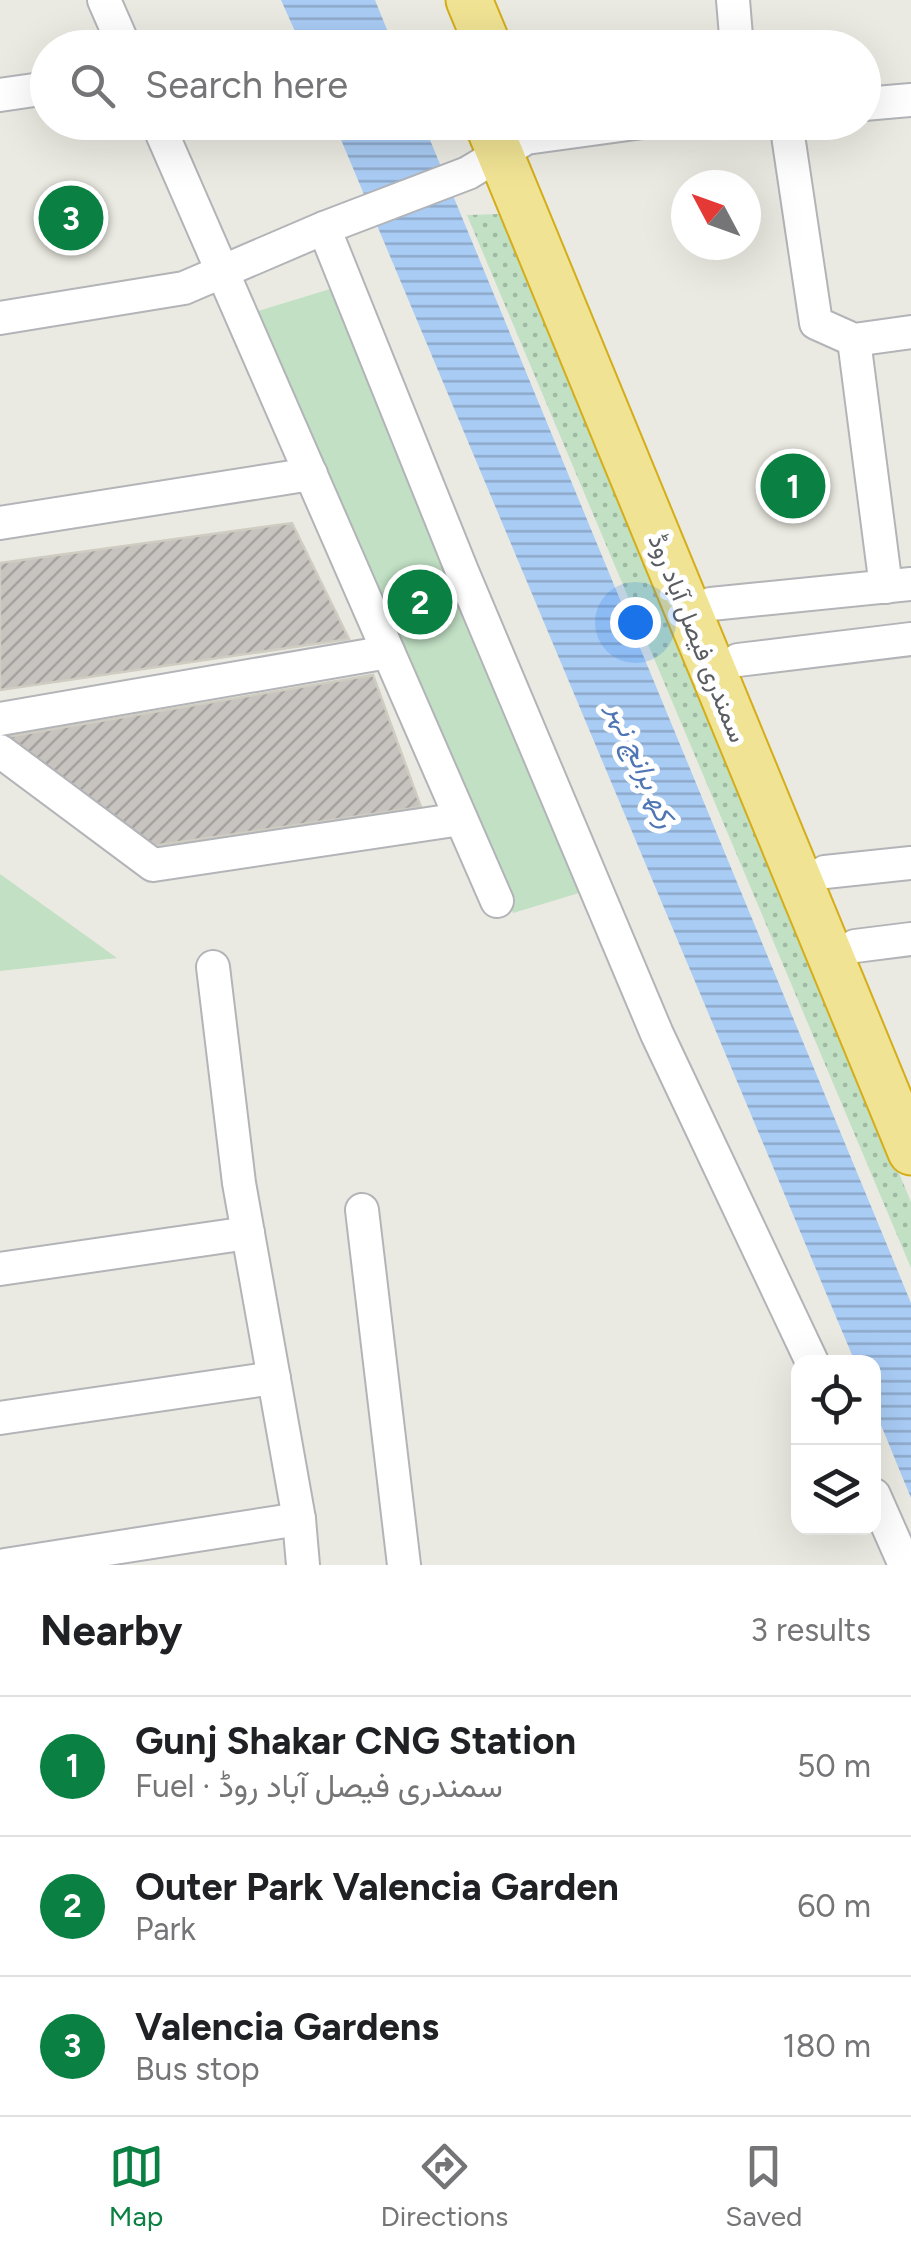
<!DOCTYPE html>
<html lang="en">
<head>
<meta charset="utf-8">
<style>
  :root { --surface:#fff; --page:#f2f2f2; --text:#202124; --muted:#757577; --line:#e0e0e0; --accent:#0b8043 }
  body { margin:0; font-family:Figtree,Vazirmatn,sans-serif; background:var(--page); color:var(--text) }
  .controls { position:absolute; right:30px; bottom:30px; display:grid; overflow:hidden; border-radius:20px; box-shadow:0 10px 40px #0002 }
  .controls button { width:90px; height:90px; display:grid; place-items:center; padding:0; border:0; border-bottom:2px solid var(--line); background:var(--surface); color:var(--text); font:50px sans-serif }
  .compass { position:absolute; left:671px; top:170px; width:90px; height:90px; border-radius:50%; background:var(--surface); box-shadow:0 10px 40px #0002; rotate:311deg }
  .you { position:absolute; left:635px; top:622px; width:35px; height:35px; margin:-25px; border:8px solid #fff; border-radius:50%; background:#1a73e8; box-shadow:0 0 0 15px #1a73e833 }
  .badge { display:grid; place-items:center; width:65px; height:65px; border-radius:50%; background:var(--accent); color:#fff; font-size:32px; font-weight:700 }
  .pin { position:absolute; translate:-50% -50%; border:5px solid #fff; box-shadow:0 2px 10px #0006 }
  .list { margin:0; padding:0; list-style:none }
  h2 { display:flex; justify-content:space-between; align-items:center; height:130px; margin:0; padding:0 40px; font-size:42px }
  h2 small { font-size:32px; font-weight:400; color:var(--muted) }
  .list li { display:grid; grid-template-columns:65px 1fr auto; gap:30px; align-items:center; box-sizing:border-box; height:140px; padding:0 40px; border-top:2px solid var(--line) }
  .list b { display:block; font-size:38px; white-space:nowrap }
  .list p { margin:0; font-size:32px; white-space:nowrap; color:var(--muted) }
  .list em { font-size:32px; font-style:normal; color:var(--muted) }
  .icon { flex:none; width:55px; height:55px; fill:none; stroke:currentColor; stroke-width:2; stroke-linecap:round; stroke-linejoin:round }
  .map { position:relative; flex:none; width:911px; height:1565px; overflow:hidden }
  .search { position:absolute; background:var(--surface); box-shadow:0 10px 40px #0002; left:30px; right:30px; top:30px; height:110px; display:flex; align-items:center; gap:25px; box-sizing:border-box; padding:0 35px; border-radius:55px; color:var(--muted); font-size:38px }
  .sheet { height:550px; background:var(--surface) }
  nav { display:flex; justify-content:space-around; align-items:center; box-sizing:border-box; height:140px; border-top:2px solid var(--line); background:var(--surface); font-size:28px; color:var(--muted) }
  nav a { display:grid; justify-items:center; gap:5px }
  nav .on { color:var(--accent) }
  .map>svg:first-child { display:block }
  .grass { fill:url(#grass-dots) }
  .green { fill:#c1e0c4 }
  .water { fill:url(#water-rules) }
  .building { fill:url(#building-hatch); stroke:#cfccc1; stroke-width:2.5 }
  .lines { fill:none; stroke-linecap:round; stroke-linejoin:round }
  .minor-casing { stroke:#b2b4b8; stroke-width:36 }
  .highway-casing { stroke:#d4ad1a; stroke-width:49 }
  .minor { stroke:#fff; stroke-width:32 }
  .highway { stroke:#f0e394; stroke-width:45 }
  .labels { text-anchor:middle; dominant-baseline:central; stroke-width:10; stroke-linejoin:round; paint-order:stroke }
  .street-label { font-size:25px; fill:#5a5d61; stroke:#fff }
  .water-label { font-size:28px; font-style:italic; fill:#4f76b4; stroke:#fff }
</style>
</head>
<body>
<div class="map">
<svg width="911" height="1565" viewBox="0 0 911 1565">
  <defs>
    <pattern id="grass-dots" width="8" height="8" patternUnits="userSpaceOnUse" patternTransform="scale(2.5)"><rect width="8" height="8" fill="#c1e0c4"/><path d="M2 2h.1M6 6h.1" fill="none" stroke="#a0b9a3" stroke-width="1.8" stroke-linecap="round"/></pattern>
    <pattern id="water-rules" width="6" height="5" patternUnits="userSpaceOnUse" patternTransform="scale(2.5)"><rect width="6" height="5" fill="#a9ccf5"/><path d="M0 2.5h6" fill="none" stroke="#8da9ca"/></pattern>
    <pattern id="building-hatch" width="6" height="6" patternUnits="userSpaceOnUse" patternTransform="scale(2.5)"><rect width="6" height="6" fill="#c7c4bf"/><path d="M-1 1l2-2M0 6l6-6M5 7l2-2" fill="none" stroke="#a5a29f"/></pattern>
  </defs>
  <rect width="100%" height="100%" fill="#ebeae2"/>
  <path class="grass" d="M500,214l411,988v66l-444,-1053z"/>
  <g class="green">
    <path d="M330,289l249,604 -66,20 -258,-601z"/>
    <path d="M0,874l117,84 -117,13z"/>
  </g>
  <g class="water">
    <path d="M281,0h94l19,47h-92z"/>
    <path d="M334,123h89l488,1180v195l-37,-90v-46h-19z"/>
  </g>
  <g class="building">
    <path d="M292,523l57,116 -349,51v-127z"/>
    <path d="M373,675l48,132 -269,39 -146,-109z"/>
  </g>
  <g class="lines">
    <g class="minor-casing">
      <g id="minor">
        <path d="M104,0l21,48"/>
        <path d="M733,0l4,48"/>
        <path d="M0,95l48,-7"/>
        <path d="M864,104l47,-4"/>
        <path d="M157,122l340,779"/>
        <path d="M786,122l30,201 38,17 57,-8"/>
        <path d="M324,228l138,343 195,463 155,328"/>
        <path d="M0,318l184,-30 140,-60 144,-55 58,-35 117,-16"/>
        <path d="M854,340l32,247"/>
        <path d="M0,523l311,-49"/>
        <path d="M711,604l200,-20"/>
        <path d="M738,660l173,-21"/>
        <path d="M0,719l388,-67"/>
        <path d="M0,751l153,114 308,-46"/>
        <path d="M825,872l86,-9"/>
        <path d="M855,946l56,-7"/>
        <path d="M213,967l26,216 60,336"/>
        <path d="M362,1210l42,355"/>
        <path d="M0,1269l248,-36"/>
        <path d="M0,1418l274,-40"/>
        <path d="M874,1495l31,70"/>
        <path d="M5,1565l294,-46 4,46"/>
      </g>
    </g>
    <g class="highway-casing">
      <g id="highway">
        <path d="M469,0l20,48"/>
        <path d="M487,122l424,1030"/>
      </g>
    </g>
    <use href="#minor" class="minor"/>
    <use href="#highway" class="highway"/>
  </g>
  <g class="labels">
    <g class="street-label">
      <text transform="translate(698 638) rotate(68)">سمندری فیصل آباد روڈ</text>
    </g>
    <g class="water-label">
      <text transform="translate(643 765) rotate(67)">رکھ برانچ نہر</text>
    </g>
  </g>
</svg>
<div class="controls">
<button><svg class="icon" aria-label="locate" viewBox="0 0 24 24"><circle cx="12" cy="12" r="6"/><path d="M12 2v4M12 18v4M2 12h4M18 12h4"/></svg></button>
<button><svg class="icon" aria-label="layers" viewBox="0 0 24 24"><path d="M12 4l9 5-9 5-9-5zM3 14l9 5 9-5"/></svg></button>
</div>
<svg class="compass" viewBox="-18 -18 36 36"><path d="M0-13l5 13h-10z" fill="#e53935"/><path d="M0 13l5-13h-10z" fill="#757577"/></svg>
<div class="you"></div>
<div class="pin badge" style="left:793px;top:486px">1</div>
<div class="pin badge" style="left:420px;top:602px">2</div>
<div class="pin badge" style="left:71px;top:218px">3</div>
<div class="search"><svg class="icon" aria-label="search" viewBox="0 0 24 24"><circle cx="10" cy="10" r="6"/><path d="M15 15l6 6"/></svg>Search here</div>
</div>
<section class="sheet">
<h2>Nearby<small>3 results</small></h2>
<ul class="list">
<li><span class="badge">1</span><div><b>Gunj Shakar CNG Station</b><p>Fuel · سمندری فیصل آباد روڈ</p></div><em>50 m</em></li>
<li><span class="badge">2</span><div><b>Outer Park Valencia Garden</b><p>Park</p></div><em>60 m</em></li>
<li><span class="badge">3</span><div><b>Valencia Gardens</b><p>Bus stop</p></div><em>180 m</em></li>
</ul>
</section>
<nav>
<a class="on"><svg class="icon" aria-label="map" viewBox="0 0 24 24"><path d="M3 6l6-2 6 2 6-2v14l-6 2-6-2-6 2zM9 4v14M15 6v14"/></svg>Map</a>
<a><svg class="icon" aria-label="directions" viewBox="0 0 24 24"><path d="M12 3l9 9-9 9-9-9zM9 14v-3h6M13 9l2 2-2 2"/></svg>Directions</a>
<a><svg class="icon" aria-label="saved" viewBox="0 0 24 24"><path d="M7 4h10v16l-5-4-5 4z"/></svg>Saved</a>
</nav>
</body>
</html>
